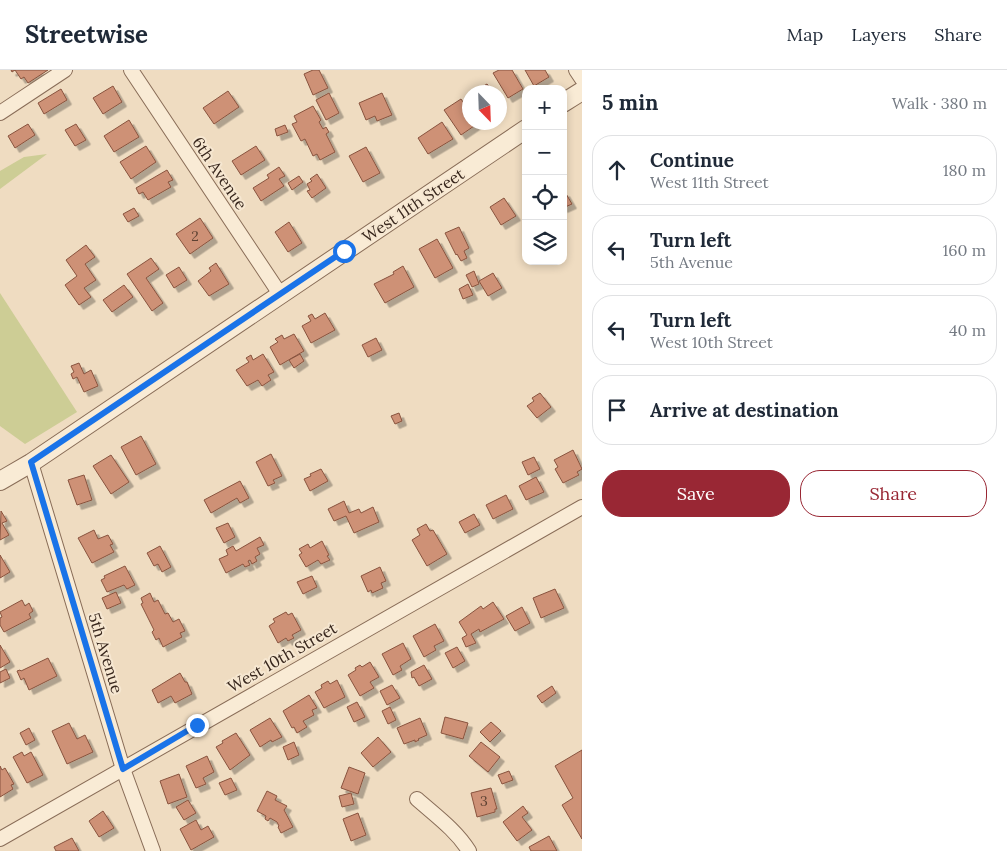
<!DOCTYPE html>
<html lang="en">
<head>
<meta charset="utf-8">
<style>
  :root { --surface:#fff; --page:#f2f2f3; --text:#1f2937; --muted:#747a83; --line:#e0e1e3; --accent:#992734 }
  body { margin:0; font-family:Lora,serif; background:var(--page); color:var(--text) }
  .controls { position:absolute; right:15px; top:15px; display:grid; overflow:hidden; border-radius:10px; box-shadow:0 2px 8px #0003 }
  .controls button { width:45px; height:45px; display:grid; place-items:center; padding:0; border:0; border-bottom:1px solid var(--line); background:var(--surface); color:var(--text); font:25px sans-serif }
  .compass { position:absolute; left:462px; top:15px; width:45px; height:45px; border-radius:50%; background:var(--surface); box-shadow:0 2px 8px #0003; rotate:157deg }
  .stop { position:absolute; width:15px; height:15px; margin:-11px; border:4px solid #1a73e8; border-radius:50%; background:#fff }
  .stop.end { background:#1a73e8; border-color:#fff; box-shadow:0 1px 5px #0008 }
  .list { margin:0; padding:0; list-style:none }
  h2 { display:flex; justify-content:space-between; align-items:center; height:65px; margin:0; padding:0 20px; font-size:21px }
  h2 small { font-size:16px; font-weight:400; color:var(--muted) }
  .list li { display:grid; grid-template-columns:32px 1fr auto; gap:15px; align-items:center; box-sizing:border-box; height:70px; margin:0 10px 10px; padding:0 10px; border:1px solid var(--line); border-radius:20px }
  .list b { display:block; font-size:19px; white-space:nowrap }
  .list p { margin:0; font-size:16px; white-space:nowrap; color:var(--muted) }
  .list em { font-size:16px; font-style:normal; color:var(--muted) }
  .actions { display:flex; gap:10px; padding:15px 20px }
  .actions a { flex:1; padding:11px 0; border:1px solid var(--accent); border-radius:20px; text-align:center; font-size:18px; color:var(--accent) }
  .actions .main { background:var(--accent); color:#fff }
  .icon { flex:none; width:28px; height:28px; fill:none; stroke:currentColor; stroke-width:2; stroke-linecap:round; stroke-linejoin:round }
  .map { position:relative; flex:none; width:582px; height:781px; overflow:hidden }
  header { display:flex; align-items:center; gap:30px; box-sizing:border-box; height:70px; padding:0 25px; background:var(--surface); border-bottom:1px solid var(--line) }
  header strong { font-size:24px }
  nav { display:flex; gap:28px; margin-inline-start:auto; font-size:18px }
  main { display:flex }
  aside { flex:1; background:var(--surface) }
  .map>svg:first-child { display:block }
  .green { fill:#cdcd95 }
  .building { fill:#ce9176; stroke:#88533e; filter:url(#shadow) }
  .lines { fill:none; stroke-linecap:round; stroke-linejoin:round }
  .minor-casing { stroke:#896d58; stroke-width:16 }
  .tertiary-casing { stroke:#896d58; stroke-width:20 }
  .minor { stroke:#f9ebd5; stroke-width:14 }
  .tertiary { stroke:#f9ebd5; stroke-width:18 }
  .route { stroke:#1a73e8; stroke-width:6 }
  .labels { text-anchor:middle; dominant-baseline:central; stroke-width:4; stroke-linejoin:round; paint-order:stroke }
  .number-label { font-size:14px; fill:#5e4233 }
  .street-label { font-size:16px; fill:#38271d; stroke:#f6e7d1 }
</style>
</head>
<body>
<header>
<strong>Streetwise</strong>
<nav><a>Map</a><a>Layers</a><a>Share</a></nav>
</header>
<main>
<div class="map">
<svg width="582" height="781" viewBox="0 0 582 781">
  <defs>
    <filter id="shadow"><feDropShadow dx="4.5" dy="4.5" stdDeviation="0" flood-color="#0004"/></filter>
  </defs>
  <rect width="100%" height="100%" fill="#efdcc1"/>
  <g class="green">
    <path d="M47,84l-47,35v-18l24,-14z"/>
    <path d="M0,223l77,119 -52,32 -25,-18z"/>
  </g>
  <g class="building">
    <path d="M11,0h37l-20,13 -4,-6 -3,2 -6,-9 -3,2z"/>
    <path d="M313,0h6l9,18 -15,7 -9,-21z"/>
    <path d="M499,0h13l11,19 -15,9 -15,-25z"/>
    <path d="M525,0h20l4,7 -15,9z"/>
    <path d="M487,14l6,8h-20z"/>
    <path d="M113,16l9,16 -19,12 -10,-16z"/>
    <path d="M61,19l6,11 -23,14 -6,-11z"/>
    <path d="M228,21l11,16 -25,17 -11,-16z"/>
    <path d="M329,23l10,20 -13,7 -10,-20z"/>
    <path d="M382,23l10,22 -15,6 -2,-5 -9,4 -7,-17z"/>
    <path d="M461,29l9,13v10h6l1,2 -16,11 -17,-25z"/>
    <path d="M313,36l8,14 -2,2 4,7 3,-2 3,5 -3,2 9,18 -15,8 -3,-6 -4,2 -8,-17 -4,2 -9,-17 5,-2 -3,-6z"/>
    <path d="M129,50l10,17 -25,15 -10,-16z"/>
    <path d="M442,52l11,17 -25,15 -10,-16z"/>
    <path d="M28,54l7,11 -20,13 -7,-12z"/>
    <path d="M76,54l10,16 -11,6 -10,-16z"/>
    <path d="M285,55l3,7 -11,4 -2,-7z"/>
    <path d="M146,76l10,16 -25,17 -11,-17z"/>
    <path d="M256,76l9,14 -24,15 -9,-14z"/>
    <path d="M366,77l14,26 -17,9 -14,-26z"/>
    <path d="M279,97l6,9 -6,3 5,7 -23,15 -8,-13 16,-10 -2,-3z"/>
    <path d="M167,100l6,10 -5,2 3,5 -23,13 -5,-8 -4,2 -3,-6z"/>
    <path d="M317,104l9,14 -14,10 -5,-7 3,-1 -3,-6 5,-3 -2,-2z"/>
    <path d="M299,106l4,6 -11,8 -4,-7z"/>
    <path d="M565,122l7,12 -9,4v-15z"/>
    <path d="M504,128l12,18 -15,9 -11,-18z"/>
    <path d="M134,138l5,8 -11,6 -5,-8z"/>
    <path d="M200,148l13,20 -23,16 -14,-20z"/>
    <path d="M289,152l13,21 -14,9 -13,-20z"/>
    <path d="M459,157l10,21 -5,3 3,7 -6,3 -4,-7 -1,1 -11,-22z"/>
    <path d="M437,169l16,29 -18,10 -16,-29z"/>
    <path d="M86,175l9,12 -10,7 11,16 -12,8 7,9 -12,8 -14,-20 12,-9 -11,-16z"/>
    <path d="M151,188l8,11 -13,9 17,25 -11,8 -25,-37z"/>
    <path d="M216,193l13,21 -20,12 -11,-15 13,-10 -2,-3z"/>
    <path d="M403,196l11,21 -29,16 -11,-19 20,-10 -1,-2z"/>
    <path d="M179,197l8,13 -13,8 -8,-13z"/>
    <path d="M474,201l5,13 -7,3 -6,-12z"/>
    <path d="M493,203l9,15 -14,8 -9,-15z"/>
    <path d="M468,214l5,11 -10,4 -4,-10z"/>
    <path d="M124,215l9,12 -21,15 -9,-12z"/>
    <path d="M325,243l10,17 -24,13 -9,-17 9,-5 -3,-5 4,-2 3,5z"/>
    <path d="M294,264l10,17 -24,14 -10,-18 8,-5 -3,-3 7,-4 2,4z"/>
    <path d="M376,268l6,12 -14,7 -6,-12z"/>
    <path d="M263,284l11,18 -6,3 3,5 -9,6 -4,-6 -11,6 -11,-16 13,-8 -3,-4 5,-3 2,5z"/>
    <path d="M300,284l4,7 -10,7 -5,-8z"/>
    <path d="M79,293l5,11 7,-4 7,16 -14,6 -7,-15 -4,2 -2,-5 3,-2 -3,-6z"/>
    <path d="M540,323l11,14 -14,11 -10,-12 7,-5 -2,-3z"/>
    <path d="M399,343l3,8 -7,3 -4,-8z"/>
    <path d="M141,366l15,28 -20,11 -15,-28z"/>
    <path d="M573,380l9,19 -5,3 2,3 -16,8 -8,-14 3,-2 -4,-7z"/>
    <path d="M271,384l11,22 -9,4 2,3 -7,3 -12,-24z"/>
    <path d="M111,385l18,27 -18,12 -18,-28z"/>
    <path d="M534,387l6,12 -12,6 -6,-13z"/>
    <path d="M321,399l7,12 -18,10 -6,-12 7,-3 -1,-2z"/>
    <path d="M84,405l8,25 -15,5 -9,-25z"/>
    <path d="M536,407l8,15 -18,8 -7,-14z"/>
    <path d="M240,411l9,17 -9,5 -3,-5 -26,15 -7,-13z"/>
    <path d="M506,425l7,14 -20,10 -7,-14z"/>
    <path d="M344,431l5,12 10,-4 2,4 12,-6 6,15 -25,11 -8,-17 -12,5 -6,-12z"/>
    <path d="M1,441l6,10 -5,2 7,12 -9,5z"/>
    <path d="M474,444l6,11 -15,8 -6,-11z"/>
    <path d="M228,453l7,14 -11,6 -8,-15z"/>
    <path d="M426,454l4,7 3,-1 14,24 -20,12 -15,-26 8,-5 -3,-6z"/>
    <path d="M94,460l4,9 10,-4 5,9 -3,1 4,7 -22,11 -14,-25z"/>
    <path d="M260,467l4,8 -7,3 3,6 -5,3 2,4 -5,3 -2,-4 -2,1 2,4 -5,2 -2,-3 -17,9 -7,-14 9,-4 -2,-5 7,-4 3,5z"/>
    <path d="M322,471l7,14 -2,1 3,4 -9,4 -3,-4 -12,7 -7,-12 3,-2 -3,-4 9,-5 2,4z"/>
    <path d="M160,476l11,21 -9,5 -4,-8 -4,2 -7,-13z"/>
    <path d="M0,485l10,17 -10,6z"/>
    <path d="M125,496l10,19 -8,4 -3,-4 -17,7 -6,-12 4,-2 -1,-2z"/>
    <path d="M380,497l6,14 -5,2 2,5 -11,5 -1,-3 -3,2 -7,-16z"/>
    <path d="M312,506l5,11 -14,7 -6,-12z"/>
    <path d="M555,519l9,19 -23,10 -8,-20z"/>
    <path d="M116,522l5,11 -14,6 -5,-11z"/>
    <path d="M150,523l4,9 4,-2 7,14 3,-1 5,9 6,-3 6,12 -5,2 2,4 -19,10 -4,-9 -3,2 -4,-8 2,-2 -13,-26 2,-1 -2,-5z"/>
    <path d="M22,530l3,6 4,-3 4,8 -4,3 2,4 -27,14 -4,-7v-7l2,-1 -2,-5z"/>
    <path d="M493,532l11,17 -24,13 -1,-3 -8,5 5,9 -10,4 -4,-9 5,-3 -8,-13 22,-16 2,3z"/>
    <path d="M522,537l8,16 -15,8 -9,-15z"/>
    <path d="M286,542l2,3 4,-2 9,17 -9,5 2,3 -6,3 -2,-3 -8,5 -9,-17 6,-4 -2,-3z"/>
    <path d="M435,554l9,17 -10,5 2,4 -12,7 -11,-21z"/>
    <path d="M403,573l8,16 -11,7 2,4 -9,5 -11,-21z"/>
    <path d="M0,575l10,17 -10,6z"/>
    <path d="M457,577l8,14 -12,7 -8,-15z"/>
    <path d="M48,588l9,18 -28,14 -5,-12 -3,2 -4,-9 3,-1 1,1z"/>
    <path d="M370,592l9,15 -9,5 4,6 -14,8 -12,-21 8,-5 -1,-2 5,-3 2,2z"/>
    <path d="M424,595l8,14 -13,7 -5,-9 -2,1 -1,-6z"/>
    <path d="M6,599l4,9 -10,5v-11z"/>
    <path d="M180,603l5,9h2l5,12 -17,9 -4,-7 -13,7 -6,-13z"/>
    <path d="M337,610l8,17 -21,11 -9,-16 7,-4 -1,-3 7,-4 2,3z"/>
    <path d="M392,615l8,13 -13,7 -7,-14z"/>
    <path d="M552,616l4,7 -14,10 -5,-7z"/>
    <path d="M309,625l8,13 -5,2 2,5 -11,6 4,6 -10,6 -3,-6 -2,1 -9,-17z"/>
    <path d="M357,632l8,15 -11,5 -7,-15z"/>
    <path d="M390,637l6,13 -8,4 -6,-13z"/>
    <path d="M445,647l23,6 -5,16 -22,-6z"/>
    <path d="M270,648l12,19 -10,5 -1,-2 -11,7 -10,-17z"/>
    <path d="M420,648l7,17 -9,4 1,1 -4,2v-2l-11,4 -7,-16z"/>
    <path d="M491,652l10,9 -11,11 -10,-10z"/>
    <path d="M69,653l8,16 8,-4 8,17 -26,12 -15,-33z"/>
    <path d="M29,658l6,12 -9,5 -6,-12z"/>
    <path d="M236,663l14,22 -20,15 -14,-23 7,-4 -1,-2z"/>
    <path d="M378,667l13,15 -18,15 -12,-14z"/>
    <path d="M294,672l5,13 -11,5 -5,-13z"/>
    <path d="M481,672l19,15 -12,15 -19,-16z"/>
    <path d="M582,680v89l-20,-34 11,-7 -18,-32z"/>
    <path d="M22,682l2,4 7,-4 12,23 -16,8 -14,-26z"/>
    <path d="M207,686l7,16 -11,6 3,6 -10,4 -10,-22z"/>
    <path d="M0,696l2,4 3,-2 9,16 -3,1 2,4 -13,8z"/>
    <path d="M349,697l16,6 -7,21 -17,-6z"/>
    <path d="M509,701l4,9 -11,4 -4,-9z"/>
    <path d="M179,704l8,23 -19,7 -8,-23z"/>
    <path d="M231,708l6,12 -12,5 -6,-12z"/>
    <path d="M491,718l6,21h-2v3l-18,5 -6,-24z"/>
    <path d="M267,721l10,5 -2,4 12,6 -3,4 9,17 -12,6 -3,-6 1,-1 -2,-4 -7,-4 -2,3 -3,-2 1,-3 -9,-5z"/>
    <path d="M351,723l3,11 -12,3 -3,-11z"/>
    <path d="M188,730l8,13 -12,7 -8,-13z"/>
    <path d="M523,736l5,7 -6,4 10,13 -15,11 -14,-19z"/>
    <path d="M103,741l11,17 -15,9 -10,-16z"/>
    <path d="M358,743l8,22 -15,6 -8,-22z"/>
    <path d="M196,750l5,10 7,-4 6,11 -23,13 -11,-21z"/>
    <path d="M549,766l8,15h-26l-2,-4z"/>
    <path d="M72,768l7,13h-23l-2,-4z"/>
  </g>
  <g class="lines">
    <g class="minor-casing">
      <g id="minor">
        <path d="M131,0l149,224"/>
        <path d="M576,0l6,9"/>
        <path d="M0,43l65,-43"/>
        <path d="M31,393l92,306 30,82"/>
        <path d="M417,729c18,16 39,31 52,52"/>
        <path d="M0,769l582,-332"/>
      </g>
    </g>
    <g class="tertiary-casing">
      <g id="tertiary">
        <path d="M563,33l19,-12"/>
        <path d="M0,411l31,-18 495,-334"/>
      </g>
    </g>
    <use href="#minor" class="minor"/>
    <use href="#tertiary" class="tertiary"/>
  </g>
  <g class="lines">
    <path class="route" d="M197,655l-74,44 -92,-307 313,-211"/>
  </g>
  <g class="labels">
    <g class="number-label">
      <text x="195" y="166">2</text>
      <text x="484" y="731">3</text>
    </g>
    <g class="street-label">
      <text transform="translate(220 103) rotate(56)">6th Avenue</text>
      <text transform="translate(413 135) rotate(-34)">West 11th Street</text>
      <text transform="translate(106 583) rotate(73)">5th Avenue</text>
      <text transform="translate(282 587) rotate(-30)">West 10th Street</text>
    </g>
  </g>
</svg>
<div class="controls">
<button>+</button>
<button>−</button>
<button><svg class="icon" aria-label="locate" viewBox="0 0 24 24"><circle cx="12" cy="12" r="6"/><path d="M12 2v4M12 18v4M2 12h4M18 12h4"/></svg></button>
<button><svg class="icon" aria-label="layers" viewBox="0 0 24 24"><path d="M12 4l9 5-9 5-9-5zM3 14l9 5 9-5"/></svg></button>
</div>
<svg class="compass" viewBox="-18 -18 36 36"><path d="M0-13l5 13h-10z" fill="#e53935"/><path d="M0 13l5-13h-10z" fill="#747a83"/></svg>
<div class="stop" style="left:344px;top:181px"></div>
<div class="stop end" style="left:197px;top:655px"></div>
</div>
<aside>
<h2>5 min<small>Walk · 380 m</small></h2>
<ul class="list">
<li><svg class="icon" aria-label="ahead" viewBox="0 0 24 24"><path d="M12 20V5M6 11l6-6 6 6"/></svg><div><b>Continue</b><p>West 11th Street</p></div><em>180 m</em></li>
<li><svg class="icon" aria-label="left" viewBox="0 0 24 24"><path d="M17 20v-9H6M10 6l-5 5 5 5"/></svg><div><b>Turn left</b><p>5th Avenue</p></div><em>160 m</em></li>
<li><svg class="icon" aria-label="left" viewBox="0 0 24 24"><path d="M17 20v-9H6M10 6l-5 5 5 5"/></svg><div><b>Turn left</b><p>West 10th Street</p></div><em>40 m</em></li>
<li><svg class="icon" aria-label="arrive" viewBox="0 0 24 24"><path d="M6 21V4h12l-3 4 3 4H6"/></svg><div><b>Arrive at destination</b></div></li>
</ul>
<div class="actions"><a class="main">Save</a><a>Share</a></div>
</aside>
</main>
</body>
</html>
